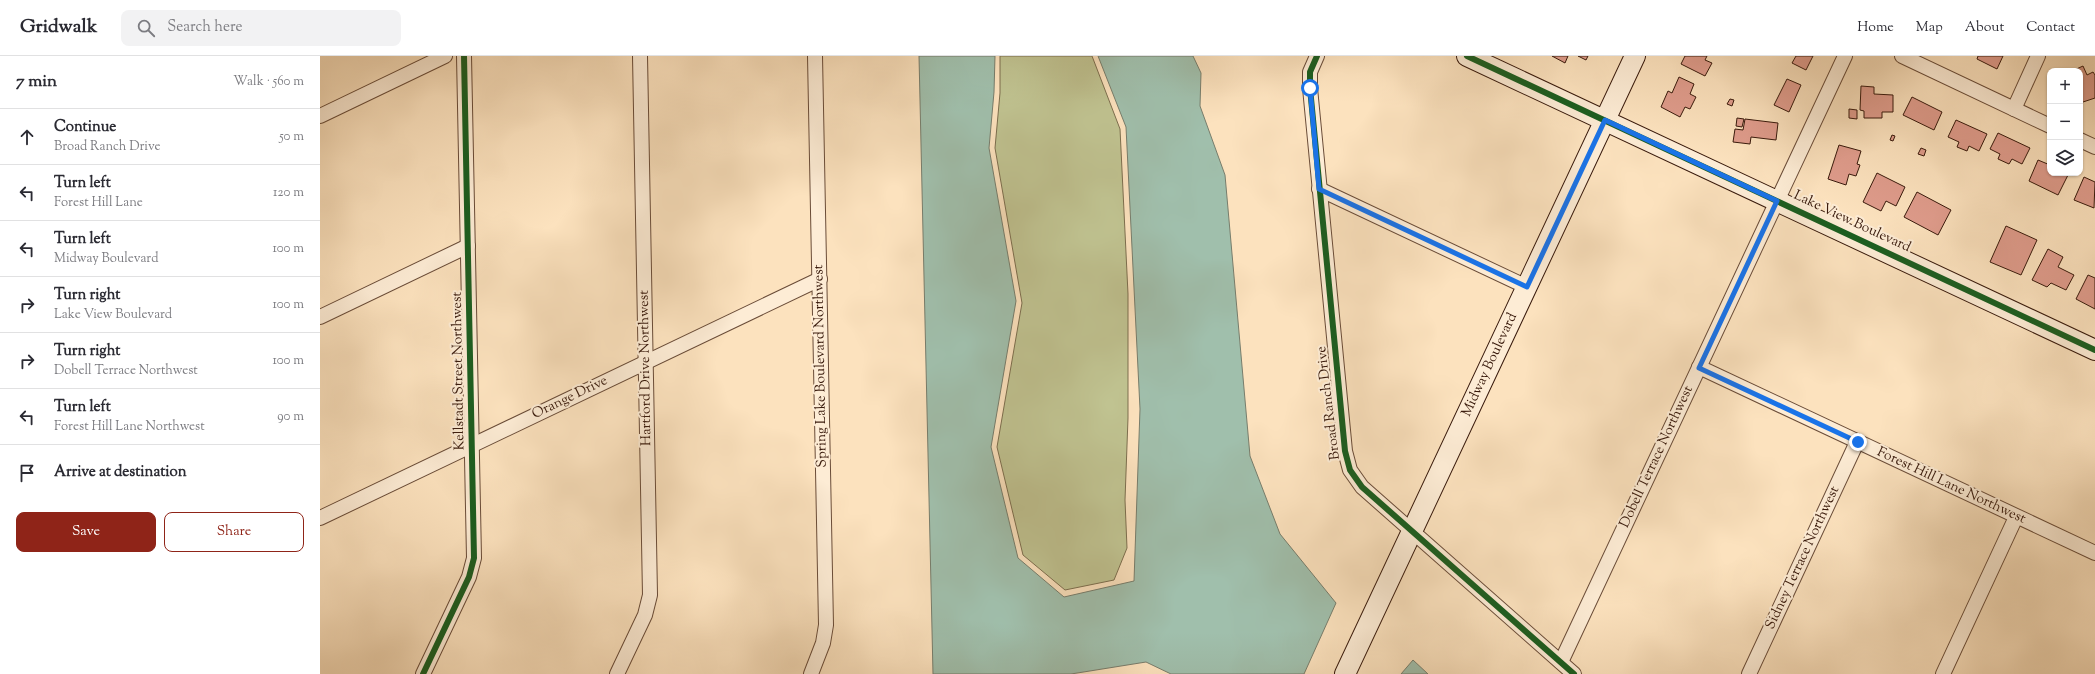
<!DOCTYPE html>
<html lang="en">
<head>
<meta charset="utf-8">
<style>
  :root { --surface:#fff; --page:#f2f2f3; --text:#2b2b33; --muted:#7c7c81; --line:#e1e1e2; --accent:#8f2418 }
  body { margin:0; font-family:"Sorts Mill Goudy",serif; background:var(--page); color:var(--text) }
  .controls { position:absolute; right:12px; top:12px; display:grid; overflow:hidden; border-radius:8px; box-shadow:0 1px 3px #0004 }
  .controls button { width:36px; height:36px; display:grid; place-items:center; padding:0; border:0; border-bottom:1px solid var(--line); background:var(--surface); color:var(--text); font:20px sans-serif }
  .stop { position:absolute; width:12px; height:12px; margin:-9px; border:3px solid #1a73e8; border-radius:50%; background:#fff }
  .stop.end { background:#1a73e8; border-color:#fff; box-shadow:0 1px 4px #0008 }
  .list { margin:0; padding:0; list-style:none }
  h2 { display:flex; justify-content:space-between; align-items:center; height:52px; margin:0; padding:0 16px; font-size:17px }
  h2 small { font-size:13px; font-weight:400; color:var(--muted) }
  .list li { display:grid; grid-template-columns:26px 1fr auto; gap:12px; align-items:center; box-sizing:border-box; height:56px; padding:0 16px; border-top:1px solid var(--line) }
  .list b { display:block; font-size:15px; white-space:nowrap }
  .list p { margin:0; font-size:13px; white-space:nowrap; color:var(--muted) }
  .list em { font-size:13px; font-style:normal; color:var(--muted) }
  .actions { display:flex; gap:8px; padding:12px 16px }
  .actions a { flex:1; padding:9px 0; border:1px solid var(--accent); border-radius:8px; text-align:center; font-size:14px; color:var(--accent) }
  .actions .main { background:var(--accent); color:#fff }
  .icon { flex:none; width:22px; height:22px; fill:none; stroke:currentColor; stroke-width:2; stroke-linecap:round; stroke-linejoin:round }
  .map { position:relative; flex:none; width:1775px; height:618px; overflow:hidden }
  header { display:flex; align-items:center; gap:24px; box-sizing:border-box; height:56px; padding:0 20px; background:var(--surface); border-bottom:1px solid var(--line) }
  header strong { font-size:19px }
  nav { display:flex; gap:22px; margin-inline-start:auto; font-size:14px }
  .search { width:280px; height:36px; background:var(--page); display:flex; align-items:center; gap:10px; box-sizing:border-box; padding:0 14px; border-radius:8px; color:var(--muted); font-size:15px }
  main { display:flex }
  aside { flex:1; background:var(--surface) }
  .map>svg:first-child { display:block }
  .green { fill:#c0c391; stroke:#7c6e4e }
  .water { fill:#a0bfac; stroke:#777d6c }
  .building { fill:#df9c8c; stroke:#391a0c }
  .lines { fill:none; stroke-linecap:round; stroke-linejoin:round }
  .street-casing { stroke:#6a4c38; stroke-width:16 }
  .secondary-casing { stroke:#391a0c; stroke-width:22 }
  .street { stroke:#fdecd5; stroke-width:14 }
  .secondary { stroke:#fdecd5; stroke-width:20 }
  .cycleway-casing { stroke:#fdecd5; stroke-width:8 }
  .cycleway { stroke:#1b5e20; stroke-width:6 }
  .route { stroke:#1a73e8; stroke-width:5 }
  .labels { text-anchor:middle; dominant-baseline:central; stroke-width:4; stroke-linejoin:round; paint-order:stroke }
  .street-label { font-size:14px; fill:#391a0c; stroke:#fdecd5 }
</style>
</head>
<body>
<header>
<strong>Gridwalk</strong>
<div class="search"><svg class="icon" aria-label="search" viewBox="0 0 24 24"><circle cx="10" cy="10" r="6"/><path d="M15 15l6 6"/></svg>Search here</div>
<nav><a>Home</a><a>Map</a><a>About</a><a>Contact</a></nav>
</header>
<main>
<aside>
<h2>7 min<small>Walk · 560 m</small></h2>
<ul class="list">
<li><svg class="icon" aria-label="ahead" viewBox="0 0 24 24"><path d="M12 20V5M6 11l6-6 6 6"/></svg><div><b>Continue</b><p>Broad Ranch Drive</p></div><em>50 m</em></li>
<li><svg class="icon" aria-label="left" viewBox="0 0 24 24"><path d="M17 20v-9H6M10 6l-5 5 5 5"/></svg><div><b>Turn left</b><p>Forest Hill Lane</p></div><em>120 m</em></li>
<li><svg class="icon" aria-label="left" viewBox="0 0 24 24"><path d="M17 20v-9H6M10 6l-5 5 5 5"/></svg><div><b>Turn left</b><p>Midway Boulevard</p></div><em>100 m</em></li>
<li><svg class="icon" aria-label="right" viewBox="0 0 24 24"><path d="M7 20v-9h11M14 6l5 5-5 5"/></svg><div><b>Turn right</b><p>Lake View Boulevard</p></div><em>100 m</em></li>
<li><svg class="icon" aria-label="right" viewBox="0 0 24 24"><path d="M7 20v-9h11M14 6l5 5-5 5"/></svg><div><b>Turn right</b><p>Dobell Terrace Northwest</p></div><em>100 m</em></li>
<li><svg class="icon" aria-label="left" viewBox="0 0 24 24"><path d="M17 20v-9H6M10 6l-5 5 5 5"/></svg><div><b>Turn left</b><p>Forest Hill Lane Northwest</p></div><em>90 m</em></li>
<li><svg class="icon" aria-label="arrive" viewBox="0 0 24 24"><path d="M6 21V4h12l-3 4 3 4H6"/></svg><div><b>Arrive at destination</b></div></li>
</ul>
<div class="actions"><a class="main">Save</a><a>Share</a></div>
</aside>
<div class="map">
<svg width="1775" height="618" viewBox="0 0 1775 618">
  <rect width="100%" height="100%" fill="#fce2be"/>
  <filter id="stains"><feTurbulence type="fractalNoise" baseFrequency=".005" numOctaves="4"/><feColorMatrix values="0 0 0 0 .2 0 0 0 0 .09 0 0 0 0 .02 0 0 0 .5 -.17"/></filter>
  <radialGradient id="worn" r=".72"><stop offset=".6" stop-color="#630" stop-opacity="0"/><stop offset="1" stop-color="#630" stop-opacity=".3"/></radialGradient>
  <path class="green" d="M680,0h92l28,73 8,165v124l-3,82 2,48 -13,32 -49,10 -42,-35 -26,-108 25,-144 -27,-155 5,-55z"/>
  <g class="water">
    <path d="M599,0h76l-1,36 -5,56 27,153 -25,146 27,111 46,39 70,-16 6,-172 -14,-282 -28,-71h95l8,17 -1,33 25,69 25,281 30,78 56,69 -32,71h-133l-25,-12 -75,12h-138z"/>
    <path d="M1093,604l15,14h-27z"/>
  </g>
  <g class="building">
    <path d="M1232,0h16l-3,7z"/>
    <path d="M1258,0h10l-2,4z"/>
    <path d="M1365,0h22l-2,4 7,3 -7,13 -24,-12z"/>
    <path d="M1476,0h17l-7,14 -14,-7z"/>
    <path d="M1658,0h25l-6,13 -20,-10z"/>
    <path d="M1763,10l4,9 6,-3 2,3v23l-15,5v-32h-8z"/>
    <path d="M1359,21l15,7 -4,10 6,3 -6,12 -5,-2 -5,10 -19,-10 7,-16 4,2z"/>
    <path d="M1467,23l14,6 -12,27 -15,-7z"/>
    <path d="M1541,30l13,1v7l19,1v17h-11v6h-18v-7l-4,-1z"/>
    <path d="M1592,41l30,15 -8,18 -31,-15z"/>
    <path d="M1410,43l4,1 -2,6 -5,-2z"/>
    <path d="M1529,53l8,1v9l-8,-1z"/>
    <path d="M1417,62l7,1 -2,8 -6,-1z"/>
    <path d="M1425,63l33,4 -2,17 -25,-3 -1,7 -17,-2 2,-13 8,1z"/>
    <path d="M1636,64l31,14 -8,17 -10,-5 -2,5 -10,-4 2,-5 -11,-5z"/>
    <path d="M1678,77l32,15 -8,16 -10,-5 -3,5 -11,-5 2,-5 -10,-5z"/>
    <path d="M1572,79l3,1 -2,5 -3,-1z"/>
    <path d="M1519,89l22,6 -4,13 3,1 -4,11 -7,-2 -3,11 -18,-6z"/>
    <path d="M1601,92l5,2 -2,6 -6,-2z"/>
    <path d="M1718,104l12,5v8h19l-11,22 -29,-14z"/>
    <path d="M1557,117l28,14 -9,19 -10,-5 -5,10 -18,-9z"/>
    <path d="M1764,121l11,5 -1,26 -20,-8z"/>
    <path d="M1597,136l34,18 -13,25 -34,-18z"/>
    <path d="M1686,170l31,14 -16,35 -31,-13z"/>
    <path d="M1728,193l15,8 -5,10 16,8 -8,15 -15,-7 -4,4 -15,-7z"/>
    <path d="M1768,219l7,3v31l-19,-10z"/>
  </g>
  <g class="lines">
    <g class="street-casing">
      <g id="street">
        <path d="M997,0l-7,16v16l35,363 5,19 12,17 212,187"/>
        <path d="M1582,0l148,70"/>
        <path d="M1694,53l24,-53"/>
        <path d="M0,60l125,-60"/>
        <path d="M1760,84l15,7"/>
        <path d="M999,133l208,98"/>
        <path d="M0,261l148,-71"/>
        <path d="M1379,311l396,186"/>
        <path d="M0,462l500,-239"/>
        <path d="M1241,606l284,-606"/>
        <path d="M103,618l46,-97 5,-19 -10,-502"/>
        <path d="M297,618l28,-59 5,-20 -10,-539"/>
        <path d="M491,618l12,-31 3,-18 -11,-569"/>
        <path d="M1429,618l108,-232"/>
        <path d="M1623,618l73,-157"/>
      </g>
    </g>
    <g class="secondary-casing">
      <g id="secondary">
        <path d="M1147,0l628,294"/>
        <path d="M1025,618l290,-618"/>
      </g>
    </g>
    <use href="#street" class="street"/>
    <use href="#secondary" class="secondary"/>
    <g class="cycleway-casing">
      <g id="cycleway">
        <path d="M997,0l-7,16v16l35,363 5,19 12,17 212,187"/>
        <path d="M1147,0l628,294"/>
        <path d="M103,618l46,-97 5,-19 -10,-502"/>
      </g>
    </g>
    <use href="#cycleway" class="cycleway"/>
  </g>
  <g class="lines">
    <path class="route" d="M990,32l9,101 208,98 78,-167 172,81 -78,167 159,74"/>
  </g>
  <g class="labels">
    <g class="street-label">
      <text transform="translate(1532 166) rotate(25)">Lake View Boulevard</text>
      <text transform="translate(1170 309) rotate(-65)">Midway Boulevard</text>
      <text transform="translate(501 310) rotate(-91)">Spring Lake Boulevard Northwest</text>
      <text transform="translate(326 312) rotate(-91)">Hartford Drive Northwest</text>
      <text transform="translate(139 315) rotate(-91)">Kellstadt Street Northwest</text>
      <text transform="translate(250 342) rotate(-26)">Orange Drive</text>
      <text transform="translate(1009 347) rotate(-97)">Broad Ranch Drive</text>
      <text transform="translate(1337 401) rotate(-65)">Dobell Terrace Northwest</text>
      <text transform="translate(1631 430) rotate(25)">Forest Hill Lane Northwest</text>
      <text transform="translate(1483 502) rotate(-65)">Sidney Terrace Northwest</text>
    </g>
  </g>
  <rect width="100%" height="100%" filter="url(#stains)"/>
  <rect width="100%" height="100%" fill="url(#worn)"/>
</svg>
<div class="controls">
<button>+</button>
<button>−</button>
<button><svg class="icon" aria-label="layers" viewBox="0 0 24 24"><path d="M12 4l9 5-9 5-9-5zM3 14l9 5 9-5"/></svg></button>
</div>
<div class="stop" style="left:990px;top:32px"></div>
<div class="stop end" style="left:1538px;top:386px"></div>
</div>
</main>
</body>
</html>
